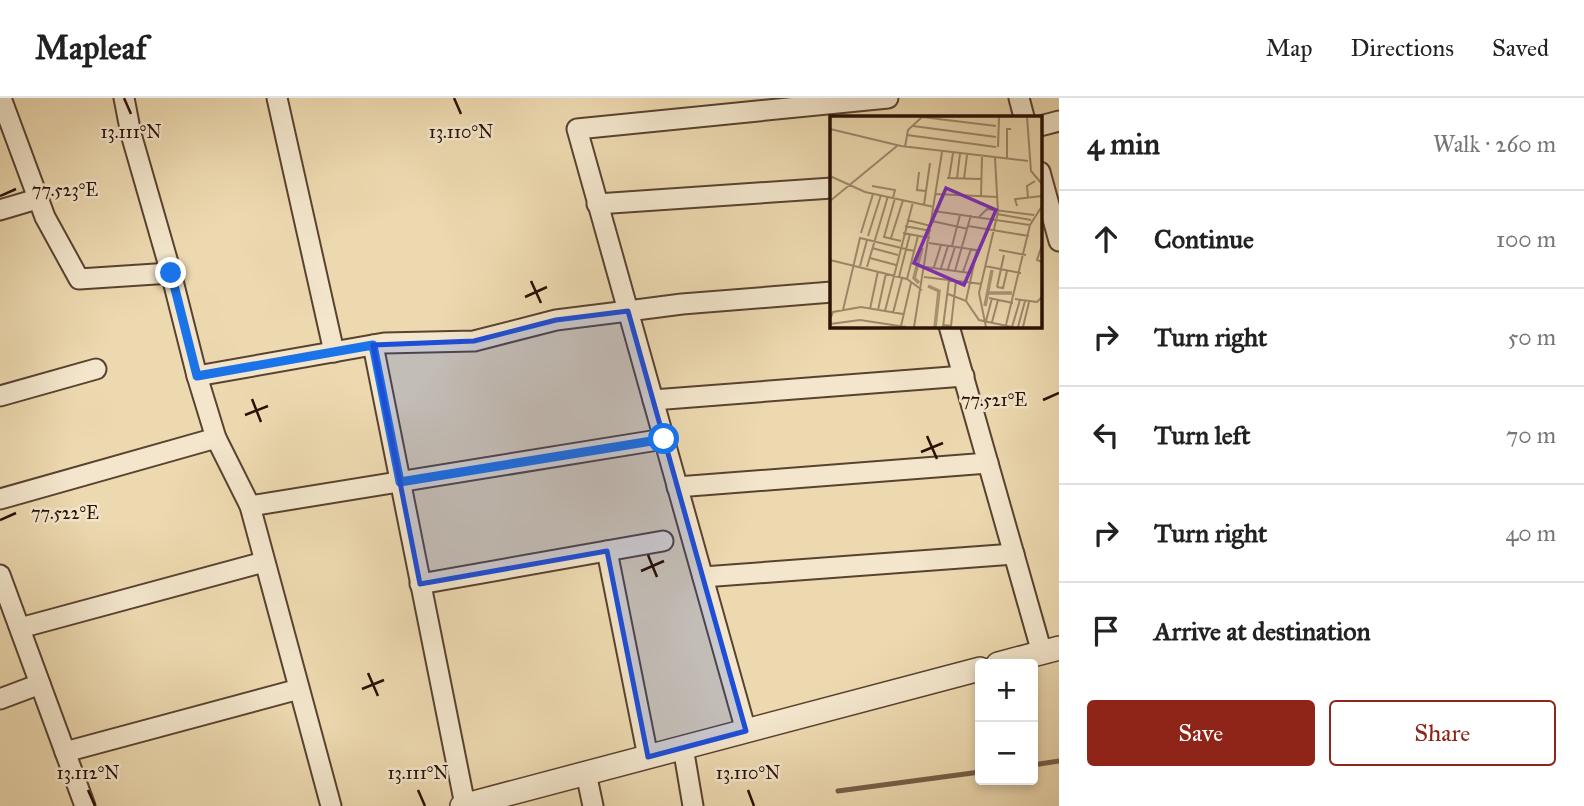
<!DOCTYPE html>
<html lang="en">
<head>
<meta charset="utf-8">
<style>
  :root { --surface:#fff; --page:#f2f2f2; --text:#222; --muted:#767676; --line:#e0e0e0; --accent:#8f2418 }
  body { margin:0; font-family:"IM FELL Great Primer",serif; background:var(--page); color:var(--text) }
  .controls { position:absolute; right:21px; bottom:21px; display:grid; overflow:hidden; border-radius:7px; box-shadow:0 4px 10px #0003 }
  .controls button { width:63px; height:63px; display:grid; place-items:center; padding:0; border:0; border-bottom:2px solid var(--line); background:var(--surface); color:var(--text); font:35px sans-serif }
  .stop { position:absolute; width:21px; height:21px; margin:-16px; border:5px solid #1a73e8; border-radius:50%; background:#fff }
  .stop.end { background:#1a73e8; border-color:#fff; box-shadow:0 2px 7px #0008 }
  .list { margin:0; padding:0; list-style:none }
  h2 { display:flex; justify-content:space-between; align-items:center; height:91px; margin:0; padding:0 28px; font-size:30px }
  h2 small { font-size:23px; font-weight:400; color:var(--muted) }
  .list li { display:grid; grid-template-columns:46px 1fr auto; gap:21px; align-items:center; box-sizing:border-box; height:98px; padding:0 28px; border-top:2px solid var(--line) }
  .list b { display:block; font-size:26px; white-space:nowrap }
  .list em { font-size:23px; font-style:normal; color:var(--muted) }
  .actions { display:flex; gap:14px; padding:21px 28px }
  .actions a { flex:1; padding:16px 0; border:2px solid var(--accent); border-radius:7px; text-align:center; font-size:24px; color:var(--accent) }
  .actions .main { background:var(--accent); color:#fff }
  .icon { flex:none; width:38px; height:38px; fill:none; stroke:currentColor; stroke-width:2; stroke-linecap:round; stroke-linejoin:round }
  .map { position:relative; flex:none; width:1059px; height:708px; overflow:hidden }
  header { display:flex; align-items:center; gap:42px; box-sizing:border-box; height:98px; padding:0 35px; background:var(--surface); border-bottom:2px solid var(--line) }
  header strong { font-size:33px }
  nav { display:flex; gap:38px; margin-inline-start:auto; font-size:24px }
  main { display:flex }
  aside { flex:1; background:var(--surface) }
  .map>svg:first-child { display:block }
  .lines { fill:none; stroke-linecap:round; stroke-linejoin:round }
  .stream { stroke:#766049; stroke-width:5 }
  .minor-casing { stroke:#594230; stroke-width:23 }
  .tertiary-casing { stroke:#594230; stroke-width:26 }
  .minor { stroke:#f3e6cc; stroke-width:19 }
  .tertiary { stroke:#f3e6cc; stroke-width:23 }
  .route { stroke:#1a73e8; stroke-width:9 }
  .marked { fill:#1d4ed8; fill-opacity:0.2; stroke:#1d4ed8; stroke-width:5; stroke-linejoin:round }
  .ticks { fill:none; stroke:#281005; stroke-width:2.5 }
  .inset-river { fill:none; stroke:#aa9576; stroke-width:3.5 }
  .inset-road { fill:none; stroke:#9e896c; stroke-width:2 }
  .view { fill:#7b2cbf; fill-opacity:0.15; stroke:#7b2cbf; stroke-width:3.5 }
  .inset-edge { fill:none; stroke:#281005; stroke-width:3.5 }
  .ticks-label { font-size:18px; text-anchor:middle; fill:#281005; stroke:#f3e6cc; stroke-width:5; stroke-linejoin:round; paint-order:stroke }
</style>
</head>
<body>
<header>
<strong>Mapleaf</strong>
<nav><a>Map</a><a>Directions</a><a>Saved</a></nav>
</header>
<main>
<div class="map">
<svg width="1059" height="708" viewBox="0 0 1059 708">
  <rect width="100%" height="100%" fill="#edd9b0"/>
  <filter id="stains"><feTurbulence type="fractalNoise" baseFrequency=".00286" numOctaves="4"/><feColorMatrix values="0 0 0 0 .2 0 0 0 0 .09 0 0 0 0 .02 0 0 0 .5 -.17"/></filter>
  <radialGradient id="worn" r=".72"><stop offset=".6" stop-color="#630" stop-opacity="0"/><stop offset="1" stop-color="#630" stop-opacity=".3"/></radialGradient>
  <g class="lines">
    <g class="stream">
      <path d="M1033,667l26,-4"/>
      <path d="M838,693l142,-19"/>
    </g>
    <g class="minor-casing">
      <g id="minor">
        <path d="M1,0l44,119 34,62 92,-6"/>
        <path d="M124,0l7,36 40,139 26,103 19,62 34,68 81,300"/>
        <path d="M277,0l57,254"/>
        <path d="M1019,0l5,19"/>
        <path d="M1040,28l19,-5"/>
        <path d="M1040,74l19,69"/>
        <path d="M597,106l235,-16"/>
        <path d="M0,112l37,-11"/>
        <path d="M949,228l93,327"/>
        <path d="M373,247l92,460"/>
        <path d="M197,278l187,-33 90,-2 82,-21 72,-9 54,-7 150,-12"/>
        <path d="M0,298l96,-27"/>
        <path d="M653,302l311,-24"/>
        <path d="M677,389l311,-24"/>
        <path d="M0,401l216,-61"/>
        <path d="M250,408l414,-67"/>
        <path d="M607,453l41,206"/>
        <path d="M0,477l85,231"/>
        <path d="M703,479l311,-23"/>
        <path d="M420,486l243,-43"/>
        <path d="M20,530l244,-66"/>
        <path d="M0,601l40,-15"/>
        <path d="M746,633l-169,-602 311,-31"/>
        <path d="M683,649l10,59"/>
        <path d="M65,654l234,-63"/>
        <path d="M586,675l7,33"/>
      </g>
    </g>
    <g class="tertiary-casing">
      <g id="tertiary">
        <path d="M998,566l61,-16"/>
        <path d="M462,708l518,-137"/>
      </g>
    </g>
    <use href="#minor" class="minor"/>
    <use href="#tertiary" class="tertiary"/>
  </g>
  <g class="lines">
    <path class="route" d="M171,175l26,103 176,-31 27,137 264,-43"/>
  </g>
  <path class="marked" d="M628,213l118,420 -98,26 -41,-206 -187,33 -47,-239 101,-4 82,-21z"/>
  <path class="ticks" d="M124,0l7,16M454,0l7,16M0,98l16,-7M531,183l10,22M525,199l22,-10M252,301l9,23M1043,302l16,-7M245,317l23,-9M927,338l10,23M921,354l22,-9M0,422l16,-7M648,457l9,22M641,473l23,-10M368,575l10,23M362,591l22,-9M88,692l7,16M418,692l7,16M748,692l6,16"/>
  <g transform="translate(830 18)">
    <rect width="212" height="212" fill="#edd9b0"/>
    <path class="inset-river" d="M89,167l-5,-5 8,-30M98,170l11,5 -4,36M157,177h25M155,190l7,-36"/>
    <path class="inset-road" d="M197,1l4,54 11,13M83,10l83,11M0,13l71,17 127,15M77,19l89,12M75,31l3,-17 14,-13 74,9M168,31l1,-30M177,43v-30h4M89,56l-2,18 9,1M0,60l35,16 69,15M117,62l34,1M119,62l4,-25M127,62l3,-24M134,63l3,-24M42,70l23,4 -2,8M106,78l62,3M151,80l1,-39M65,82l-11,39 17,4M198,82l-1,-12 8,-5M0,85l67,-55M94,89l6,-42M187,90l-2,-7 27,-3M104,95l96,14M167,98l34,6M149,101l8,-8 47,6M77,104l24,6M102,105l36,8M75,110l26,5M138,110l61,10M31,117l12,-39M73,117l27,5M38,120l13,-41M61,122l12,-38M99,127l48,7 -11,51 -18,-7M212,129l-5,15 5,2M122,130l8,-31M42,132l26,7M169,134l27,5M40,142l26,7M0,144l77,19 15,11M30,150l7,-26M155,150l36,7M37,151l21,-71M96,151l44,6M104,151l7,-22M111,152l7,-22M118,153l7,-22M125,155l16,-56M133,156l8,-23M69,161l11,-43M94,161l58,7M77,163l11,-43M167,171l7,-32M167,171l6,1 4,-17M159,182l24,5M185,183l22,3 5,-5M136,185l13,19 33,7M40,193l8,-38M13,194l17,-72 54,13M48,194l8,-37M55,195l28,-109M63,197l9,-35M0,203l3,-7 28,-5 42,7M156,205l6,-23M162,206l6,-22M0,208l30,-4 46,7M114,209l7,1 5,-45M176,209l24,-100 12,-19M71,210l10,-43M84,211l28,-175M113,211l6,-47M156,211l-7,-34 19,-81 -3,-54M182,211l8,-27M188,211l7,-26M193,211l6,-25"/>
    <path class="view" d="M116,72l50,22 -32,75 -50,-22z"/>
    <rect width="212" height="212" class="inset-edge"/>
  </g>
  <g class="ticks-label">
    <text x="131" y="40">13.111°N</text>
    <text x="461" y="40">13.110°N</text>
    <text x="65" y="98">77.523°E</text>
    <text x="994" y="308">77.521°E</text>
    <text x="65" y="421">77.522°E</text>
    <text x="88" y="681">13.112°N</text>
    <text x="418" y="681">13.111°N</text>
    <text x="748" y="681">13.110°N</text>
  </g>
  <rect width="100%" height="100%" filter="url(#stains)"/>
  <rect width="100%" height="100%" fill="url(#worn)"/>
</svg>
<div class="controls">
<button>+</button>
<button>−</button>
</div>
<div class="stop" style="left:664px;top:341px"></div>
<div class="stop end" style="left:171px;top:175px"></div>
</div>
<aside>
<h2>4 min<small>Walk · 260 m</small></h2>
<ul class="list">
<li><svg class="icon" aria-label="ahead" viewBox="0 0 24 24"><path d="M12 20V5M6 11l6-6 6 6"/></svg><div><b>Continue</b></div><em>100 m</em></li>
<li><svg class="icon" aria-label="right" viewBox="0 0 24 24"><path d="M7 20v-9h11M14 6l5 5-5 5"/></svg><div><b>Turn right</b></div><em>50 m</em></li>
<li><svg class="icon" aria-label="left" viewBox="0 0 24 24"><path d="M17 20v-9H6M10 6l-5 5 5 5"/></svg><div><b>Turn left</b></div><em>70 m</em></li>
<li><svg class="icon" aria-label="right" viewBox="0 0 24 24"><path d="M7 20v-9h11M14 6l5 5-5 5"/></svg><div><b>Turn right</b></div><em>40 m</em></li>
<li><svg class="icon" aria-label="arrive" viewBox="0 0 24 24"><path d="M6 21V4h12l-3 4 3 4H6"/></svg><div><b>Arrive at destination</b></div></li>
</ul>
<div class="actions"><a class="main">Save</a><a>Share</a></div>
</aside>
</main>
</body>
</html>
